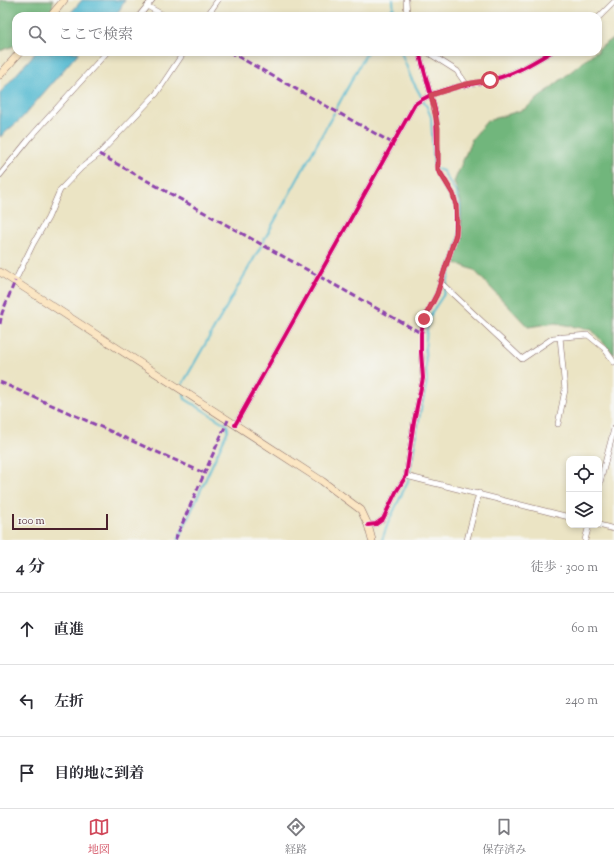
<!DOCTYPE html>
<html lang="ja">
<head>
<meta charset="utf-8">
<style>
  :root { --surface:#fff; --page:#f7f7f7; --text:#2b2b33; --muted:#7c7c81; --line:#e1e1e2; --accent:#d1495b }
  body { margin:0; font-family:"Sorts Mill Goudy","Noto Serif JP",serif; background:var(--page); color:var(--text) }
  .controls { position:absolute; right:12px; bottom:12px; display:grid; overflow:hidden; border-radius:8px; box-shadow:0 2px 6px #0003 }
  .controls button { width:36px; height:36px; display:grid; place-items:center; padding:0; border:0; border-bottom:1px solid var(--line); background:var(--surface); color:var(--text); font:20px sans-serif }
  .scale { position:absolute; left:12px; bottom:10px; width:96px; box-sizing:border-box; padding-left:4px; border:2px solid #4a1f2b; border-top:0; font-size:11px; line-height:14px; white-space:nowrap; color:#4a1f2b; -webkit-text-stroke:3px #f6f6f2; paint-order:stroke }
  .stop { position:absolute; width:12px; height:12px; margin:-9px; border:3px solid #d1495b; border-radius:50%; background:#fff }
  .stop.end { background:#d1495b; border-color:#fff; box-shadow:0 1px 4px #0008 }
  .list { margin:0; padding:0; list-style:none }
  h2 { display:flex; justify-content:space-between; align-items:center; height:52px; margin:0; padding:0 16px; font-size:17px }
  h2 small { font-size:13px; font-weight:400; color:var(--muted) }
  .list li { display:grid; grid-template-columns:26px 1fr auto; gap:12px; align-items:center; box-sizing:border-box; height:72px; padding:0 16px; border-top:1px solid var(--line) }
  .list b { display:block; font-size:15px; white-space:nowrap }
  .list em { font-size:13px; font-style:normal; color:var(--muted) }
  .icon { flex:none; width:22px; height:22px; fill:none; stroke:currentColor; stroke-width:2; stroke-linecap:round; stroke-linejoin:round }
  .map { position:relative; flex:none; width:614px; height:540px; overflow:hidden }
  .search { position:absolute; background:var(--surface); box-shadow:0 2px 6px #0003; left:12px; right:12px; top:12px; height:44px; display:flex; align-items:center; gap:10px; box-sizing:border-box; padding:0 14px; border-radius:12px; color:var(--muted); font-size:15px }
  .sheet { height:268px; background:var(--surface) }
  nav { display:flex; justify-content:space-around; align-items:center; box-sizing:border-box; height:56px; border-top:1px solid var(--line); background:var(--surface); font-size:11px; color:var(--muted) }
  nav a { display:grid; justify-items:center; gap:2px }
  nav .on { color:var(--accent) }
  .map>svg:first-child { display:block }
  .forest { fill:#71b67b; stroke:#5e6a53 }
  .water { fill:#53bad1; stroke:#4e6c7e }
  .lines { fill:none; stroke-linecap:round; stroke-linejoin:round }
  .stream { stroke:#53bad1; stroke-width:2 }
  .street-casing { stroke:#826461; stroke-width:6 }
  .secondary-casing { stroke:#826461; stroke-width:8 }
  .street { stroke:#fff; stroke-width:5 }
  .secondary { stroke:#fbe6c3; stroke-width:7 }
  .quiet { stroke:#8e44ad; stroke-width:3; stroke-dasharray:6 3; stroke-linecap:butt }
  .cycleway-casing { stroke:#f6f6f2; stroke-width:6 }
  .cycleway { stroke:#d6006c; stroke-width:4 }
  .route { stroke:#d1495b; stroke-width:5 }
</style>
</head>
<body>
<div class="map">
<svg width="614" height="540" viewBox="0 0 614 540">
  <rect width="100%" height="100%" fill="#f6f6f2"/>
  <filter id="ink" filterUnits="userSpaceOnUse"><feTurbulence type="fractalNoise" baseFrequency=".025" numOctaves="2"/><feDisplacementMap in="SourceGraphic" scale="8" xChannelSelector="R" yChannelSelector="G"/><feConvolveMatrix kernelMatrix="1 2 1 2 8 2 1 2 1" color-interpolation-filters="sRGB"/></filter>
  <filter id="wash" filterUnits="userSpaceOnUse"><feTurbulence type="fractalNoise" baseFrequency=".012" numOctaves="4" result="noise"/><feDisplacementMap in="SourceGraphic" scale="16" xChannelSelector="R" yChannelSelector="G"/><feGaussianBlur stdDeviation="0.9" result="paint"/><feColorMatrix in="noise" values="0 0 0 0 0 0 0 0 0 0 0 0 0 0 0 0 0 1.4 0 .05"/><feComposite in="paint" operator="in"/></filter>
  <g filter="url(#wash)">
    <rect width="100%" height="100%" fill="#ebe4c4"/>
    <g class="forest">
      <path d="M0,0h53l-1,16h-36v29l-16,6z"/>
      <path d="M614,38v317l-22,-25 -37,-7 -27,4 -54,-57 -21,-8 9,-24 -1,-36 -7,-20 18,-43 15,-18 38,-12 70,-57h3v-3z"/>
    </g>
    <g class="water">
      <path d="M82,0h43l-9,16h-48z"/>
      <path d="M36,52h43l-58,67 -21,18v-44z"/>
    </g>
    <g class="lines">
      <g class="stream">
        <path d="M393,0l1,16"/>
        <path d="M387,16l6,-9"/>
        <path d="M336,109l31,-57"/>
        <path d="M263,242l71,-129"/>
        <path d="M182,385l79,-139"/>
        <path d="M178,540l50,-110 -1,-5 -42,-26 -1,-5"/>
        <path d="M382,540l6,-17 20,-42 13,-72 6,-27 -2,-33 2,-20 5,-17 12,-18 15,-56 1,-33 -4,-12 -13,-22 -9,-3 -3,-51 -4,-10 -16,-29 -10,-26"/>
      </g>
    </g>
  </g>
  <g filter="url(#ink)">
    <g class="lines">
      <g class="street-casing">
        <g id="street">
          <path d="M406,0l1,16"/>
          <path d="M147,6l18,10"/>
          <path d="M139,16l13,-16"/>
          <path d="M207,16l11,-16"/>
          <path d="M598,18l16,-16"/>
          <path d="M427,52l30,19 9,13"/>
          <path d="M0,175l30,-37 77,-86"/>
          <path d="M15,281l18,-37 15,-26 12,-28 21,-22 18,-14 57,-60 28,-42"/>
          <path d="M440,282l82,77 31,-21 35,-3 16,13 10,14"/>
          <path d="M558,424l7,-34 -5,-53"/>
          <path d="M235,425l180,-321c22,-16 49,-18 75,-24 23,-5 41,-16 61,-28"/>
          <path d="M406,476l163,41"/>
          <path d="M599,486l15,-57"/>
          <path d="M368,525l8,-1 7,-5 13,-27 10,-16 8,-55 9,-43 -2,-26v-19l3,-14 13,-25 19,-60v-29l-3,-11 -15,-25 -2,-55 -17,-62"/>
          <path d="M599,525l15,4"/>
          <path d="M467,540l12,-47"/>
          <path d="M585,540l4,-15"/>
        </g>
      </g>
      <g class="secondary-casing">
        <g id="secondary">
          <path d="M51,16l13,-16"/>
          <path d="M0,75l20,-23"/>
          <path d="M0,272l322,209 39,29 7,15 4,15"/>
        </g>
      </g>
      <use href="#street" class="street"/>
      <use href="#secondary" class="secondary"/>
      <g class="quiet">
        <path d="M230,52l164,92"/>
        <path d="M99,154l322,179"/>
        <path d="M0,324l2,-11 13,-32"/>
        <path d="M0,382l204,91"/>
        <path d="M175,540l53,-120"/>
      </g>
      <g class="cycleway-casing">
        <g id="cycleway">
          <path d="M235,425l180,-321c22,-16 49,-18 75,-24 23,-5 41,-16 61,-28"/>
          <path d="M368,525l8,-1 7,-5 13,-27 10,-16 8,-55 9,-43 -2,-26v-19l3,-14 13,-25 19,-60v-29l-3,-11 -15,-25 -2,-55 -17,-62"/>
        </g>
      </g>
      <use href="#cycleway" class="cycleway"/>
    </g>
  </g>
  <g class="lines" filter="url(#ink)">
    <path class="route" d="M424,319l13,-25 19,-60 1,-14 -1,-15 -3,-11 -15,-25v-41l-7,-33 35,-11 24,-4"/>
  </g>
</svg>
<div class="controls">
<button><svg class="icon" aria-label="locate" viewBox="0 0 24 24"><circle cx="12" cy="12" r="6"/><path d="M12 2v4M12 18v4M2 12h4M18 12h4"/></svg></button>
<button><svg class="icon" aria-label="layers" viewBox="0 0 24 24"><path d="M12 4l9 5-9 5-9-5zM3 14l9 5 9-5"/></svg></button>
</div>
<div class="scale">100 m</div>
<div class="stop" style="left:490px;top:80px"></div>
<div class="stop end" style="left:424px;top:319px"></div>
<div class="search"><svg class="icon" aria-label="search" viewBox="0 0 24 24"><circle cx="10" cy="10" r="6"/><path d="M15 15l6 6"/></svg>ここで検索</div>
</div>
<section class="sheet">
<h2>4 分<small>徒歩 · 300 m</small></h2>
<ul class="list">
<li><svg class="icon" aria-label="ahead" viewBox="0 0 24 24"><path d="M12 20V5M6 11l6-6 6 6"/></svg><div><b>直進</b></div><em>60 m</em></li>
<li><svg class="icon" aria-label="left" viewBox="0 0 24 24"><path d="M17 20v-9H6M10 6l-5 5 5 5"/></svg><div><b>左折</b></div><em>240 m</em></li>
<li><svg class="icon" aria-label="arrive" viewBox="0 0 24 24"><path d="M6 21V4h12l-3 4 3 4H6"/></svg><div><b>目的地に到着</b></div></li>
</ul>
</section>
<nav>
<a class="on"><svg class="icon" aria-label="map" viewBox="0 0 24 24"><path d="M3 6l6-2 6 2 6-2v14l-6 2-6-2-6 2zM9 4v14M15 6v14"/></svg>地図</a>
<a><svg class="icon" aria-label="directions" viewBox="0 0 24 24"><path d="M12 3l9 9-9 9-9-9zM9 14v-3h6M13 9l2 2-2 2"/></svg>経路</a>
<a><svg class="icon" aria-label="saved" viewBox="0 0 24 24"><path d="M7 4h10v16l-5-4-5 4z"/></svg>保存済み</a>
</nav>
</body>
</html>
